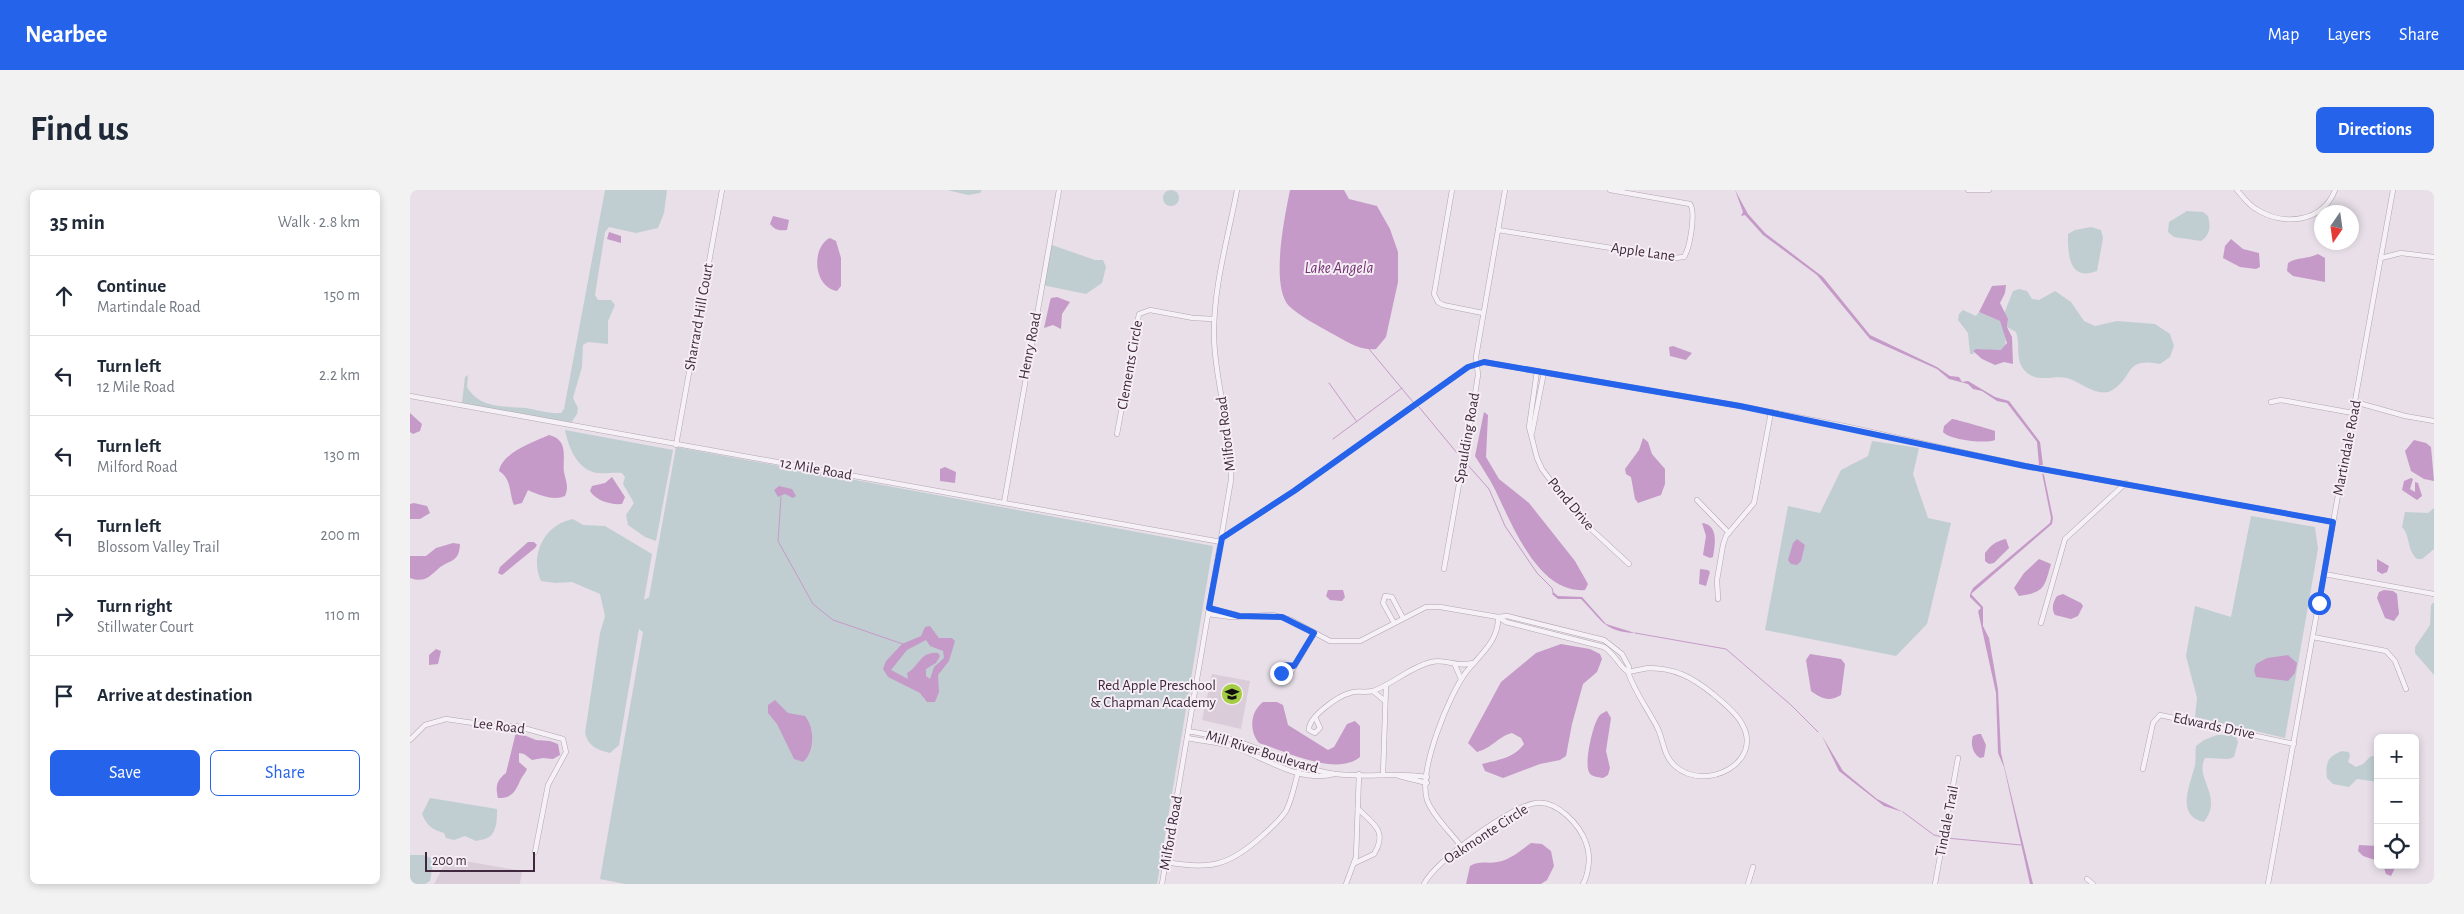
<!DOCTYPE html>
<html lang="en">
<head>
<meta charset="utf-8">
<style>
  :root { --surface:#fff; --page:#f2f2f3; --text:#1f2937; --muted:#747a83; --line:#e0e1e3; --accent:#2563eb }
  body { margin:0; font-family:"Alegreya Sans",sans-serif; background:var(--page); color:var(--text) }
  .controls { position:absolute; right:15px; bottom:15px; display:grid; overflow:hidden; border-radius:8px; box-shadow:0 2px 8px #0003 }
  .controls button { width:45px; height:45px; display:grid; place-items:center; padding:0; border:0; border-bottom:1px solid var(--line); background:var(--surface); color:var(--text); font:25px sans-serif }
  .compass { position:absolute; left:1904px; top:15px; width:45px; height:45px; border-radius:50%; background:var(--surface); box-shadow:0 2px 8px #0003; rotate:193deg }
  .scale { position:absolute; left:15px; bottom:12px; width:110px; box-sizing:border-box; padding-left:5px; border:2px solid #3f283d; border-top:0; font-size:14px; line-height:18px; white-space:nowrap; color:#3f283d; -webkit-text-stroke:4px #f6eef5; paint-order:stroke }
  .stop { position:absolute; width:15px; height:15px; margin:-11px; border:4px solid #2563eb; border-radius:50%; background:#fff }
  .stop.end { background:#2563eb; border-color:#fff; box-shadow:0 1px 5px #0008 }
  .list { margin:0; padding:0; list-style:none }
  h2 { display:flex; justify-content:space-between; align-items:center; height:65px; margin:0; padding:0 20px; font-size:21px }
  h2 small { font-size:16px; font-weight:400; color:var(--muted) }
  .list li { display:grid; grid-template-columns:32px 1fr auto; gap:15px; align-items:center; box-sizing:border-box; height:80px; padding:0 20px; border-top:1px solid var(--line) }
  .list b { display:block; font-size:19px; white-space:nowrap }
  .list p { margin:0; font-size:16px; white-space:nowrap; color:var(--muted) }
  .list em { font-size:16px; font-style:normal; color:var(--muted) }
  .actions { display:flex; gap:10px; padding:15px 20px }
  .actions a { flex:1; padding:11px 0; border:1px solid var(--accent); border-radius:8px; text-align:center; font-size:18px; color:var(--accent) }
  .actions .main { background:var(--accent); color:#fff }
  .icon { flex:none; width:28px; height:28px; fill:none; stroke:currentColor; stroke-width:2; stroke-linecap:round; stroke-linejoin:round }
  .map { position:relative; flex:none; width:2024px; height:694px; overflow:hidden; border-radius:8px }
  header { display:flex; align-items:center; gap:30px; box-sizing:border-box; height:70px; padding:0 25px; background:var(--accent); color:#fff }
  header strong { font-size:24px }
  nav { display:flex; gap:28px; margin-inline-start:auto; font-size:18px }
  .intro { display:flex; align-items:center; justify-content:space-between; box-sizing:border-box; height:120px; padding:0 30px }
  h1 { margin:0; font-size:35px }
  .button { padding:12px 22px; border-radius:8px; background:var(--accent); color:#fff; font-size:18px; font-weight:700 }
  main { display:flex; gap:30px; padding:0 30px }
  aside { flex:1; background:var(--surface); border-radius:8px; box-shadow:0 2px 8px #0003 }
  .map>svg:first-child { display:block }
  .built { fill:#dacdd9 }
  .green { fill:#c0ced2 }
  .water { fill:#c69ac8; fill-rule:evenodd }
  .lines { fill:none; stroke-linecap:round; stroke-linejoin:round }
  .stream { stroke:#c69ac8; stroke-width:1 }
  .minor-casing { stroke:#b2a4b1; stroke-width:5.5 }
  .minor { stroke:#f6f1f6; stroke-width:4.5 }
  .route { stroke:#2563eb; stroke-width:6 }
  .labels { text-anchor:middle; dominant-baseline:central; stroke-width:4; stroke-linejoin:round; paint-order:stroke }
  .street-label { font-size:15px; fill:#3f283d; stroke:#f6eef5 }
  .poi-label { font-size:15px; fill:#3f283d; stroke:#f6eef5; text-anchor:end }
  .water-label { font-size:16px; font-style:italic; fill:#723272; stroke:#f6eef5 }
</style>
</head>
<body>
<header>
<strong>Nearbee</strong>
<nav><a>Map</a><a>Layers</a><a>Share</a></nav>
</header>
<div class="intro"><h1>Find us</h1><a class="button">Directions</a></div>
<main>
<aside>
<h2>35 min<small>Walk · 2.8 km</small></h2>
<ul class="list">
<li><svg class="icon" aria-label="ahead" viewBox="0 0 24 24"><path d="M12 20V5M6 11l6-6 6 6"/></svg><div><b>Continue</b><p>Martindale Road</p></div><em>150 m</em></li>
<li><svg class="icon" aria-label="left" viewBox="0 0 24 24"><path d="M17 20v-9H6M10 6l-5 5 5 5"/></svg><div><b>Turn left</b><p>12 Mile Road</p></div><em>2.2 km</em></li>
<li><svg class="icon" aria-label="left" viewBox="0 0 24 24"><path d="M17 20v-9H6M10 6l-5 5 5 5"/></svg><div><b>Turn left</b><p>Milford Road</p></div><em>130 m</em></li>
<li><svg class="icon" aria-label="left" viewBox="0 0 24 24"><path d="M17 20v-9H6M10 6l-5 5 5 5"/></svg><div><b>Turn left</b><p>Blossom Valley Trail</p></div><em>200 m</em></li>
<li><svg class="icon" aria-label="right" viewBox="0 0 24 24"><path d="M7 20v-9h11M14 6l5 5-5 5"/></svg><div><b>Turn right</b><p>Stillwater Court</p></div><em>110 m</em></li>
<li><svg class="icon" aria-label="arrive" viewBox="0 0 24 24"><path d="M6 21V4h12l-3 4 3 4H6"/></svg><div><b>Arrive at destination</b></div></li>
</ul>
<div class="actions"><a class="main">Save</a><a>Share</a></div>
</aside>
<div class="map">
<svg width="2024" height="694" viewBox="0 0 2024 694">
  <rect width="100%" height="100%" fill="#e8dfe8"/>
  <g class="built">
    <path d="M802,484l38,7 -9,48 -39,-9z"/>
    <path d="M38,668l74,13 -2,13h-86z"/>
  </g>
  <g class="green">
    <path d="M195,0h62l-3,23 -6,15 -22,5 -27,-6 -4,5 -10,63 3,5h13l4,5 -7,16v23l-20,-2 -5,3 -1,22 -9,31 5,10 -1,6 -6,9 -109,-20 3,-26 3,-2 -1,12c13,22 37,19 59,21 12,2 23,6 35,5l3,-4z"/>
    <path d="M537,0h35l-2,3 -12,2z"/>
    <circle cx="761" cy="8" r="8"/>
    <path d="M1777,21l16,1 5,4c3,11 2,19 -7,25l-27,-4 -6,-5 1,-10z"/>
    <path d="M1681,37l10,3 2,8 -6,33c-29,11 -29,-18 -29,-37l7,-4z"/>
    <path d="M639,54l46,16h8l3,7 -4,16 -16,11 -44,-9z"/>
    <path d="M1609,99l8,2 5,8 7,1 16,-9 16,11 13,19 11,5 22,-5 38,3 15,10 4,12 -4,11 -10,7c-35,-7 -26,11 -46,25 -14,11 -33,-7 -47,-11 -13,-3 -29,5 -41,-6 -12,-12 -5,-26 -10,-40l-9,-5 1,-8 -4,-5 9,-23z"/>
    <path d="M1553,120l13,6 3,-4 21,9 6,14 -1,13c-10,7 -18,-2 -32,3l1,3h-4l-2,-21 -10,-13 1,-6z"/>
    <path d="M155,240l108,20 -17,91 -11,-4 -17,-12 -2,-10 8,-12 -11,-19 2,-7 -3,-4c-9,-1 -20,2 -29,-1 -17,-5 -25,-27 -28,-42z"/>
    <path d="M1462,251l47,7 -6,26 15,44 23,5 -24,101 -31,32 -131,-26 23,-124 32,7 21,-43 27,-14z"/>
    <path d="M266,257l537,99 -56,338h-532l-25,-5 43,-247 -4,-3 -20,116 -9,8c-13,-3 -22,-7 -25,-20l15,-100 5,-17 -5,-22 -28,-12 -17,1 -14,-2c-12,-26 4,-57 32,-62l10,6 22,1 47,28 -8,46 5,-3z"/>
    <path d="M2024,318v41l-12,10h-5c-11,-10 -6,-23 -15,-32l3,-15 23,1z"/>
    <path d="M1841,326l64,11 3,22 -33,189 -90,-21 2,-19 -11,-42 9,-50 36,11z"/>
    <path d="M2024,412v73l-19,-22v-6l15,-22 1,-20z"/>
    <path d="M1807,545h18l3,7 -4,15 -5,2 -24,-1c-11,21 19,38 -1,64 -29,-7 -14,-36 -9,-57 1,-6 0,-13 1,-19l8,-6z"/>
    <path d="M1932,561l7,1 1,4 -2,6 8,5 7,-3 8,-8 7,1v25l-21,-3 -8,8 -16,-3 -6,-6c-2,-15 1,-22 15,-27z"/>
    <path d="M20,608l67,11c0,9 0,23 -8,28 -3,2 -9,3 -13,4l-11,-5 -11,4 -8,-2 -2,-5c-11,-3 -17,-7 -22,-19z"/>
    <path d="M0,665h13l11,4 -4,22 -5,3h-15z"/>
  </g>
  <g class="water">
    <path d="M880,0h54l5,9 28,7 13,23 8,23v30l-12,55 -10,12c-17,2 -30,-8 -45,-16 -14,-8 -30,-16 -42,-27 -19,-20 -4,-91 1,-116z"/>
    <path d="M1325,0l13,24 17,19 58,44 47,58 67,32 13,9 9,1 3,5 6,-1 27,16 14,4 31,41 3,23h-4l-2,-23 -30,-39 -10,-2 -15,-10 -9,-2 -5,-5 -19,-5 -12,-10 -67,-30 -53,-64 -54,-40 -18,-20 -4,1 2,-4z"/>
    <path d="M363,26l16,4 -2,10c-8,1 -12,0 -17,-6z"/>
    <path d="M199,42l12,4v7l-14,-4z"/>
    <path d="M420,48l6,3 5,17v28l-4,5c-24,-4 -26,-44 -7,-53z"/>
    <path d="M1821,49l12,10 16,4 1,14 -4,2 -16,-2 -17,-9 2,-12z"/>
    <path d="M1908,64l7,4v24l-32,-6 -6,-5 1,-8c9,-6 20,-4 30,-9z"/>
    <path d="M1596,95l-1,8 -5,10 8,16 -1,8 5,10 1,27 -9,-2 -9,3 -13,-6 -9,-8 3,-2 25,1 6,-7 -7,-22 -21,-9 13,-26z"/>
    <path d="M647,107l13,5 -8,12 -1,15 -8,-4 -9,3 6,-27 1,-3z"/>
    <path d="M1263,156l19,7 -6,7 -16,-4 -1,-9z"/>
    <path d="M1074,222l4,3 -2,42 13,22 30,24 46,58 13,23 -3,6c-45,4 -71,-61 -87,-94 -6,-14 -15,-27 -23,-40z"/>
    <path d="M0,223l12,11 -2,7 -7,3 -3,-2z"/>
    <path d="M1542,229c3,0 34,9 40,11l3,1v9c-9,4 -46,0 -52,-8l1,-6z"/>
    <path d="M139,245c21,5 13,25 15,37 2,10 5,14 1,24 -11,5 -27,-1 -37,-6l-6,13 -8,2c-5,-11 -2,-26 -15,-34 3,-18 34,-29 50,-36z"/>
    <path d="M1233,248l5,4 4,12 13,15v15l-4,11 -23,8 -3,-4 -4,-22 -5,-3 -1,-5 14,-19z"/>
    <path d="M2004,250l12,3 5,4 3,34 -10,-2 -13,-8 -6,-20z"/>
    <path d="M535,277l11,5 -1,11 -15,-2v-12z"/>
    <path d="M1632,283l2,2 9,43 -1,6 -81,70 12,13v19l6,12 9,52 3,63 30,123 2,8h-3l-26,-117 -6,-14 -2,-60 -18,-82 3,-3 -11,-11v-3l3,-6 77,-65 1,-5z"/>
    <path d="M202,287l13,20 -3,7c-11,1 -26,-3 -32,-13l2,-5 13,-3z"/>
    <path d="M2001,288l2,1 -3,10 5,3v-10l3,1 4,13 -5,4 -15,-10 2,-9z"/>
    <path d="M369,296l13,3 4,7 -3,2 -8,-4 -7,3 -4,-7z"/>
    <path d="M4,313l13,3 3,7 -10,6h-10v-15z"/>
    <path d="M1292,333c17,2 13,22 11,34l-3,1 -7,-3 3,-19z"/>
    <path d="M1387,349l8,6 -4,16 -4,4 -6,-1 -3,-4 5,-17z"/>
    <path d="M1596,349l3,9 -15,15 -5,1 -4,-3v-8c6,-8 11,-12 21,-14z"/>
    <path d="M118,352h6l3,3 -2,3 -33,27 -4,-2 2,-6z"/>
    <path d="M43,353l7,1c-1,20 -11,15 -22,25 -9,8 -14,14 -28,9v-22h16l10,-8z"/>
    <path d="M1629,369l12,5c-7,24 -6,28 -32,32l-5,-8 10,-15z"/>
    <path d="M1967,369l12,7 -2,6 -5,2 -5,-3z"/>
    <path d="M1290,379l8,1 2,2 -4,14 -7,-2z"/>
    <path d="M918,400h15l2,7 -3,4 -12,-1 -4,-4z"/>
    <path d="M1974,400l9,1 4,3 2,20 -5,7 -9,-3 -8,-20 2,-6z"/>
    <path d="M1143,402l5,4 24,1 24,27 29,9c-31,-1 -34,-14 -54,-34h-23l-6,-5z"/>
    <path d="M1653,404l18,9 2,3 -5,10 -7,3 -16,-4c-4,-6 -2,-13 2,-19z"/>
    <path d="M520,436l9,12h13l3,3 -6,20 -11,14 1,17 -4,10h-8l-7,-9 -32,-16 -5,-8 3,-8 16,-17 19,-8 4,-9zM516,450l4,6 13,5 1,7 -10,9 -4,12 -4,-3v-7l10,-6 4,-7 -2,-3c-18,-2 -19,14 -31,20l1,6 -17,-9 16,-20z"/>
    <path d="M1151,454l29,5 10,5 2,5 -5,13 -14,12 -11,40 -6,32 -6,4 -20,4 -37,14 -18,-7 -3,-7c16,-4 32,-6 42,-20l-3,-6 -9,-5c-15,4 -18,14 -35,19l-9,-9 33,-61 35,-29z"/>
    <path d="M26,459l5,2 -3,13 -9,1v-10z"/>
    <path d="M1400,464l31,5 4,5 -4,31c-12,7 -19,4 -30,-4l-5,-31z"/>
    <path d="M1878,465l9,8 -2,10 -7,8 -32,-4 -2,-7 2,-6 11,-6z"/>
    <path d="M365,510l13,13 17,3c10,12 10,36 -2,46l-9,-3 -17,-35 -9,-11v-8z"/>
    <path d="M853,512h14l6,3 5,20 40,25 6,-3 13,-23 8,-3 5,5v31c-24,20 -75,-6 -101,-14 -10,-12 -9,-31 4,-41z"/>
    <path d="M1197,521l4,7 -5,33 4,17 -2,7 -5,3c-5,-1 -12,-1 -14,-6 -5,-9 4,-50 11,-57 1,-1 6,-4 7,-4z"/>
    <path d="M106,542l20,8 14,1 8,3 2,11 -7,4 -10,-1 -11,2 -8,-6 -5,-1v9l8,7c-2,5 -5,7 -7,12 -5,11 -8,17 -22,17 -3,-12 -1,-18 8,-25z"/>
    <path d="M1568,544h3l5,11 -2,12 -4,1c-7,-4 -10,-14 -7,-22z"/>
    <path d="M1412,546l21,35 34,28 26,13 -19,-6 -45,-35z"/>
    <path d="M1121,653l11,1 9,7 3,15 -7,14 -6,4h-75l4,-18c9,-6 17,-2 27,-4 13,-2 23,-11 34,-19z"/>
    <path d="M1949,655l19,1v15l-15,-5 -5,-5z"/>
    <path d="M1973,675h16l-4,3 -4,8 -5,-2z"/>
  </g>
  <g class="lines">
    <g class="stream">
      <path d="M959,159l44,53"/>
      <path d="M919,193l28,39"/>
      <path d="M1009,217l38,46"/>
      <path d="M923,249l69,-51"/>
      <path d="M1056,273l23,26 16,37 32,47 15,15 1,4"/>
      <path d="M371,307l-3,44 35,63 20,16 70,24"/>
      <path d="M1225,443l91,16 65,56 27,27"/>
      <path d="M1493,622l31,23 8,2"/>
      <path d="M1536,648l75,7"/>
    </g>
    <g class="minor-casing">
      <g id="minor">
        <path d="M1042,0l-18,104 4,8 5,3 40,8"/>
        <path d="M1558,0h21"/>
        <path d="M1827,0c6,7 12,15 19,19 28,18 67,13 79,-19"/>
        <path d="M1088,40l176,28 10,-1c6,-9 12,-45 6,-53l-80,-14"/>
        <path d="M1971,68l20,-5 33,4"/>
        <path d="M1127,181l-8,56 8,31 5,11 37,49 50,46"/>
        <path d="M0,206l811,146"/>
        <path d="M1861,212l10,-2 72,13"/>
        <path d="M1945,212l50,14 29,5"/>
        <path d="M1122,243l12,-61"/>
        <path d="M707,244l22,-120 11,-4 43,8 21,1"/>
        <path d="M266,255l46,-255"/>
        <path d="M1287,310l32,33"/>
        <path d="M594,313l55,-313"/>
        <path d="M812,348l72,-47 174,-124 16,-5 256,44 104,20 181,40 308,56"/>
        <path d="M1034,379l32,-181 2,-13 -2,-18 29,-167"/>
        <path d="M1914,384l110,20"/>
        <path d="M1308,409l-1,-19 6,-35 3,-9 28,-33 17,-91"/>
        <path d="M799,418l28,7"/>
        <path d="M798,424l23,3 42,-2 18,5 39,21h30l66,-34h14l58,10 9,-1 97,24 18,14 7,13 -1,5c-10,-7 -13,-18 -24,-25l-98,-25 -8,-5"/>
        <path d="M984,433l-11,-20 2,-7 7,1 11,21"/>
        <path d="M1631,433l24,-84 61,-56"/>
        <path d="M1903,447l73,14 9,10 11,28"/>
        <path d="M884,475h-10l-3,8 3,3 6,-2 24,-41"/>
        <path d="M1045,475l6,14"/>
        <path d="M1238,478c27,0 44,9 65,26 9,8 23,18 29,30 22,38 -36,69 -67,42 -12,-11 -11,-24 -17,-37 -10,-20 -23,-36 -30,-57z"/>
        <path d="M963,501l12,10"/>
        <path d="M905,527l5,11 -5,5 -6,-3c-1,-13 29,-34 41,-37 7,-3 15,0 23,-2 20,-7 37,-24 58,-29 15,-4 25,6 42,1"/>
        <path d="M778,541c14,3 28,4 42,8 36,11 68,29 105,35 31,4 62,-2 92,3"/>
        <path d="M777,548c15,3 32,4 47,9 32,11 65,36 100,27"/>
        <path d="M0,550l15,-15 21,-6 48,7h22l47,13 3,13 -18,33 -13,67"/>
        <path d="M1733,579l10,-46 7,-8 134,29"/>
        <path d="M973,585l3,-90"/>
        <path d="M989,586l28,7"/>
        <path d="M1051,656c-10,-13 -28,-30 -34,-46 -9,-29 22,-106 40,-129 14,-17 32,-31 31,-54"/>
        <path d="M756,672c44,8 63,4 96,-26 8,-7 18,-16 24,-25 7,-14 9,-30 14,-45"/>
        <path d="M945,673l19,-9c14,-22 0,-30 -16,-45"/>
        <path d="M1677,689l6,5"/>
        <path d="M752,694l69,-404c2,-48 -16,-95 -17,-143 -1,-49 14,-99 23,-147"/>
        <path d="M936,694l10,-27 3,-83"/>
        <path d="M1014,694c11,-23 87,-78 112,-81 21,-3 44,22 50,40 5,12 3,30 -3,41"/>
        <path d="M1338,694l5,-17"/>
        <path d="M1525,694l23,-126"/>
        <path d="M1858,694l125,-694"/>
      </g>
    </g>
    <use href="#minor" class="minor"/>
  </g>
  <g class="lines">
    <path class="route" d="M871,483l3,-8 10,1 20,-33 -32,-16 -43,-1 -30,-8 13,-70 72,-47 174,-124 16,-5 256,44 285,60 308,56 -14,81"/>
  </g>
  <defs>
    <g id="school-disc" transform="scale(1.125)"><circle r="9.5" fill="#a5cd44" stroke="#f6eef5"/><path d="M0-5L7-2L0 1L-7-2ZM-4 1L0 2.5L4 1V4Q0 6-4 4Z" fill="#111"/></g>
  </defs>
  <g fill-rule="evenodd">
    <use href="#school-disc" x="822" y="504"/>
  </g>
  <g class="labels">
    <g class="street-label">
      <text transform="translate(1233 62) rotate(8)">Apple Lane</text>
      <text transform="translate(289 127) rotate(-80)">Sharrard Hill Court</text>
      <text transform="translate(620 156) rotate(-79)">Henry Road</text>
      <text transform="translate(720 175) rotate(-80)">Clements Circle</text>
      <text transform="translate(816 244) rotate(-97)">Milford Road</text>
      <text transform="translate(1057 248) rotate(-80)">Spaulding Road</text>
      <text transform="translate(1937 258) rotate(-79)">Martindale Road</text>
      <text transform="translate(406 279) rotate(10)">12 Mile Road</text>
      <text transform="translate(1161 314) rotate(50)">Pond Drive</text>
      <text transform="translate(89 536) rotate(7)">Lee Road</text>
      <text transform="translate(1804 536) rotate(12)">Edwards Drive</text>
      <text transform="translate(852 562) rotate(17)">Mill River Boulevard</text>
      <text transform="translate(1537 631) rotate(-79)">Tindale Trail</text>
      <text transform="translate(761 643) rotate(-80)">Milford Road</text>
      <text transform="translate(1076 644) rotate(-33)">Oakmonte Circle</text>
    </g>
    <g class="poi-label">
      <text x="806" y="495">Red Apple Preschool<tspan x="806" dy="17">&amp; Chapman Academy</tspan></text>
    </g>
    <g class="water-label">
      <text x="929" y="78">Lake Angela</text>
    </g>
  </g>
</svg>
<div class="controls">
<button>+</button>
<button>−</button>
<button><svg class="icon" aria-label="locate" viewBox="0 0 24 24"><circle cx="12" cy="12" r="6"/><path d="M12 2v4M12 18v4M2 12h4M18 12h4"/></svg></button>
</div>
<svg class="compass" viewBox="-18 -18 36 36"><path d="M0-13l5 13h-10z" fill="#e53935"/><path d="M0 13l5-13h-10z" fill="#747a83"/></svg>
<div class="scale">200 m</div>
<div class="stop" style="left:1909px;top:413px"></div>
<div class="stop end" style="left:871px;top:483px"></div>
</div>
</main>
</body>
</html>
